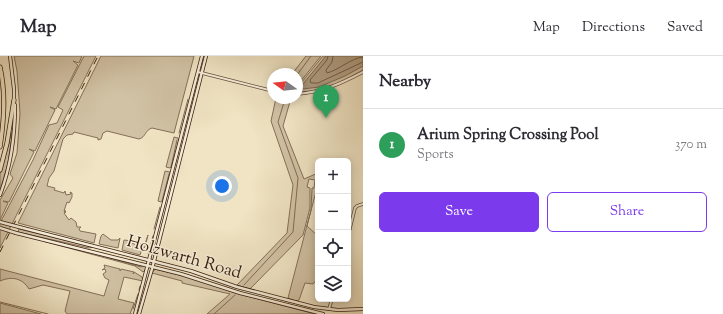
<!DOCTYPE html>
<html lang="en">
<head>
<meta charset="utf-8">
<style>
  :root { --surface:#fff; --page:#f2f2f3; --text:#2b2b33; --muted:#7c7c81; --line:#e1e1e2; --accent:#7c3aed }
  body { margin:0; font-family:"Sorts Mill Goudy",serif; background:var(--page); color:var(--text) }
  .controls { position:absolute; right:12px; bottom:12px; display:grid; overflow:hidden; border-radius:6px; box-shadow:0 2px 10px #0003 }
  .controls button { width:36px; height:36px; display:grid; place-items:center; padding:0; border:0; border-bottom:1px solid var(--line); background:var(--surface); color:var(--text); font:20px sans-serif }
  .compass { position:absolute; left:267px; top:12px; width:36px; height:36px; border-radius:50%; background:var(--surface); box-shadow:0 2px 10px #0003; rotate:285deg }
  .you { position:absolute; left:222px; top:130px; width:14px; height:14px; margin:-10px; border:3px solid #fff; border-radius:50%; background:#1a73e8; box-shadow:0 0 0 6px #1a73e833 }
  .badge { display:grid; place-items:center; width:26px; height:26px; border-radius:50%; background:var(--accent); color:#fff; font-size:13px; font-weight:700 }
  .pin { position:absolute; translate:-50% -33px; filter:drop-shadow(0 1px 2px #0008) }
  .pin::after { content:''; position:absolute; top:21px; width:14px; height:12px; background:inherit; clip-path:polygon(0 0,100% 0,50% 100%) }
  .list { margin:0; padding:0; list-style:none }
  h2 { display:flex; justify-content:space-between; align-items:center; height:52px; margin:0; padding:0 16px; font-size:17px }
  h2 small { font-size:13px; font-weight:400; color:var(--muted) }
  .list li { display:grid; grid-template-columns:26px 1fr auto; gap:12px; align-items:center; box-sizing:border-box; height:72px; padding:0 16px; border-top:1px solid var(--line) }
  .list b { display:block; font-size:15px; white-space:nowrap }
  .list p { margin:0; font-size:13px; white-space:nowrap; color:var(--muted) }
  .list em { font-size:13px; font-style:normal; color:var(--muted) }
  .actions { display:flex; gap:8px; padding:12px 16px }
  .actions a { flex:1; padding:9px 0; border:1px solid var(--accent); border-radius:6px; text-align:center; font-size:14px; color:var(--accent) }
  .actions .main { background:var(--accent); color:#fff }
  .icon { flex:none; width:22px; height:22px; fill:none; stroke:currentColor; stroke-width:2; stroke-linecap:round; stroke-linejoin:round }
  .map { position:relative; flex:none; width:363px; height:258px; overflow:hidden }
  header { display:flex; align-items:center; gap:24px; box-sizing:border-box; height:56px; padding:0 20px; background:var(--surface); border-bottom:1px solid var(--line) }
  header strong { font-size:19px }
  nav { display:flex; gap:22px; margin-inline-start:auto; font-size:14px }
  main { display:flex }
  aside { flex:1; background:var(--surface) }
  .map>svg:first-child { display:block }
  .green { fill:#d1c2a5; stroke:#846f58 }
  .water { fill:#b1a085; stroke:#806b54 }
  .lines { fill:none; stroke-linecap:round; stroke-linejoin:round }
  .shore { stroke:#745e48; stroke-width:1 }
  .stream { stroke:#806b54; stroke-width:1 }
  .minor-casing { stroke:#654e39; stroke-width:3.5 }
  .tertiary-casing { stroke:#654e39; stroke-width:3.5 }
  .secondary-casing { stroke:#371c0b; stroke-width:4 }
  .motorway-casing { stroke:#371c0b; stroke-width:5 }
  .minor { stroke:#f5edd9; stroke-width:2 }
  .tertiary { stroke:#f5edd9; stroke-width:2 }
  .secondary { stroke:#f5edd9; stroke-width:2.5 }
  .motorway { stroke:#f0e4c4; stroke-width:3.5 }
  .rail { stroke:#371c0b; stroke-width:1; stroke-dasharray:7 7; stroke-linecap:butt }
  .secondary-bridge-casing { stroke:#371c0b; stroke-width:4; stroke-linecap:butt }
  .secondary-bridge { stroke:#f5edd9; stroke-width:2.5 }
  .labels { text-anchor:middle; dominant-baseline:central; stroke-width:3; stroke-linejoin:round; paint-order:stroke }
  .street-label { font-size:17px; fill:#371c0b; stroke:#f5edd9 }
</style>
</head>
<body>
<header>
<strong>Map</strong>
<nav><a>Map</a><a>Directions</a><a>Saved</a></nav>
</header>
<main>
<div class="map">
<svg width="363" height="258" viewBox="0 0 363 258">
  <rect width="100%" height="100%" fill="#f0e4c4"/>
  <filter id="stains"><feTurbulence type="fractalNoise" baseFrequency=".005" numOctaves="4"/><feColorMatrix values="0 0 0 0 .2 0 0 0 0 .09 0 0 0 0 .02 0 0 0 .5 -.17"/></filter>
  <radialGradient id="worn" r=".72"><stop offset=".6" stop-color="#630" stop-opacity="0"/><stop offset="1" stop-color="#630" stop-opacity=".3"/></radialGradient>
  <g class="green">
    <path d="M14,0h68l-3,7 -6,-2 5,4 -22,44 -6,-2 5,3 -20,41 -6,-2 5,3 -25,50 -6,-1 5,2 -8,17v-20l13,-22 -3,-4 7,-21 3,-40 -3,-42z"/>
    <path d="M84,0h12l-96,192v-25l33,-63 16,-35 8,-2 6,-13 -5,-3z"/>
    <path d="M101,0h93l-20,77 -22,-5c-7,2 -6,9 -13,11l-32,-8 -4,2 -2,6 -3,1v-2l-24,-6 -1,2 -6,1 -4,4 -9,32 -5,7 -2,8 8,2 -1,2 10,3 1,-2 1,4 5,-1 -1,-2 2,1v4l-3,6 -2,-1 -3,9h2l-2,1h2l-2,1 5,7 2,-2 5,4 1,5h4l-2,2 1,2 16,3 -2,9 -76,-20z"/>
    <path d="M306,0h15l-21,26 -3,9v-17h-5z"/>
    <path d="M323,0h40v14c-19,10 -41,24 -64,21l2,-8z"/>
    <path d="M276,42h15l-8,28 21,53 14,-6v11l-11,42 11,10v42l-5,6 -8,-1 -6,17 -3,1 -8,-3 23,-88 1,-22h2l1,-8 -6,-1 -2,8 3,1v20l-7,27 -53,54 -13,-4 50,-52 6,-48 -22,-64z"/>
    <path d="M13,72l-5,35 -8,27v-16z"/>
    <path d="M174,81l4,1 1,3 -7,25 -2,2 -4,-1z"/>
    <path d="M165,115l5,1v3l-6,25 -3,2 -3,-1z"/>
    <path d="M19,173l74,18 -4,1 -71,-16z"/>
    <path d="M103,178l8,6h7l2,-2 -2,10 -19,-4 2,-8z"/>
    <path d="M148,179l-3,12 -3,2 -2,6 -18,-5 2,-10 8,1v2l5,2v-2l8,1z"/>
    <path d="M43,185l100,24 -2,1h4l1,3 -3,3 -8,-6z"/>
    <path d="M104,209l16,4v2l1,-2 13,3 -1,2 1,-2 8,5 1,4 -19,-4 -6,22 16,4 -4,11h-63l-2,-3 5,-20 -27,-6 -14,4c-7,-11 -17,-13 -29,-8v-12l104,27 5,-16 -4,-2 -2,-4 3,-2 -1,-3 -3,1 3,-2z"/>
    <path d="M155,213l44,11 40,14 76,20h-108l23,-20 -48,-11v-2l-30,-8z"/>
    <path d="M0,247l41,11h-41z"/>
  </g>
  <path class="water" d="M326,0h37v10l-18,10 -26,11 -16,2 -2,-2 2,-3z"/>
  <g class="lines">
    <g class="shore">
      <path d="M328,0l-1,4 -17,20 1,3h7l45,-21"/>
      <path d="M333,0l-1,6 -6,8 1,3c12,-3 24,-15 36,-16"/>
    </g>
    <g class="stream">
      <path d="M297,19l14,-19"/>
      <path d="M179,77l9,-34"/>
      <path d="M171,111l6,-27"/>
      <path d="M162,145l7,-27"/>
      <path d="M154,173l6,-22"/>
      <path d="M93,197l48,14"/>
      <path d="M148,197l5,-17"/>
      <path d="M244,229l49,-53 5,-54 -20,-56 7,-23"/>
      <path d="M139,234l1,-4"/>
      <path d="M0,246l48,12"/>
      <path d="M133,253l5,-15"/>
      <path d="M131,258h1"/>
      <path d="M214,258l21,-19"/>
    </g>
    <g class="minor-casing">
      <g id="minor">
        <path d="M348,180l7,-28 2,-2 6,-2"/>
        <path d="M329,253l3,-10"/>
      </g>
    </g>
    <g class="tertiary-casing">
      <g id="tertiary">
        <path d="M198,16l75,19"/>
        <path d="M297,38c26,-2 43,-10 66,-22"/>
      </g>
    </g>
    <g class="secondary-casing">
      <g id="secondary">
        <path d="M10,0l4,33v11"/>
        <path d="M0,139c11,-29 15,-59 15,-90"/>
        <path d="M19,171l172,44 46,16 77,20 24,3 25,-1"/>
        <path d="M16,177l165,41 59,19 83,21"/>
        <path d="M135,258l67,-258"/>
        <path d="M139,258l13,-45 54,-213"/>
      </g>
    </g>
    <g class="motorway-casing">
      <g id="motorway">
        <path d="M0,11c6,27 4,53 0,80"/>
        <path d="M0,114l7,-27 7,-43"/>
      </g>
    </g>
    <use href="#minor" class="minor"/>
    <use href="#tertiary" class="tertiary"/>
    <use href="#secondary" class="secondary"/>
    <use href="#motorway" class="motorway"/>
    <path class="rail" d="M0,196l98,-196"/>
    <g class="secondary-bridge-casing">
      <g id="secondary-bridge">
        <path d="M0,166l19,5"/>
        <path d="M0,172l16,5"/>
      </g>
    </g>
    <use href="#secondary-bridge" class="secondary-bridge"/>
  </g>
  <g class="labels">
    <g class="street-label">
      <text transform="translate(184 202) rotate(16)">Holzwarth Road</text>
    </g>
  </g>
  <rect width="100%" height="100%" filter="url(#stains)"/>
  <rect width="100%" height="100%" fill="url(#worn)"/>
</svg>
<div class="controls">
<button>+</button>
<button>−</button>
<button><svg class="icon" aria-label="locate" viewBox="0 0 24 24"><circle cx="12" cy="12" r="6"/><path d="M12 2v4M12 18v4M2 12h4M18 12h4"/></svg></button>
<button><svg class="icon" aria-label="layers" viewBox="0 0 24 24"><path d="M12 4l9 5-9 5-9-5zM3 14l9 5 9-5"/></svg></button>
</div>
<svg class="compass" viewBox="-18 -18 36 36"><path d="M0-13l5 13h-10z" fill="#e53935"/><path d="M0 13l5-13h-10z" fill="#7c7c81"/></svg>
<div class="you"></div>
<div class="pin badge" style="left:326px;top:62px;background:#2e9e5b">1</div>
</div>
<aside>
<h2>Nearby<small></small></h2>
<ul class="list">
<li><span class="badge" style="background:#2e9e5b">1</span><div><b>Arium Spring Crossing Pool</b><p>Sports</p></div><em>370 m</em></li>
</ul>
<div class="actions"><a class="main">Save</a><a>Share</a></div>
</aside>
</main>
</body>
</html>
